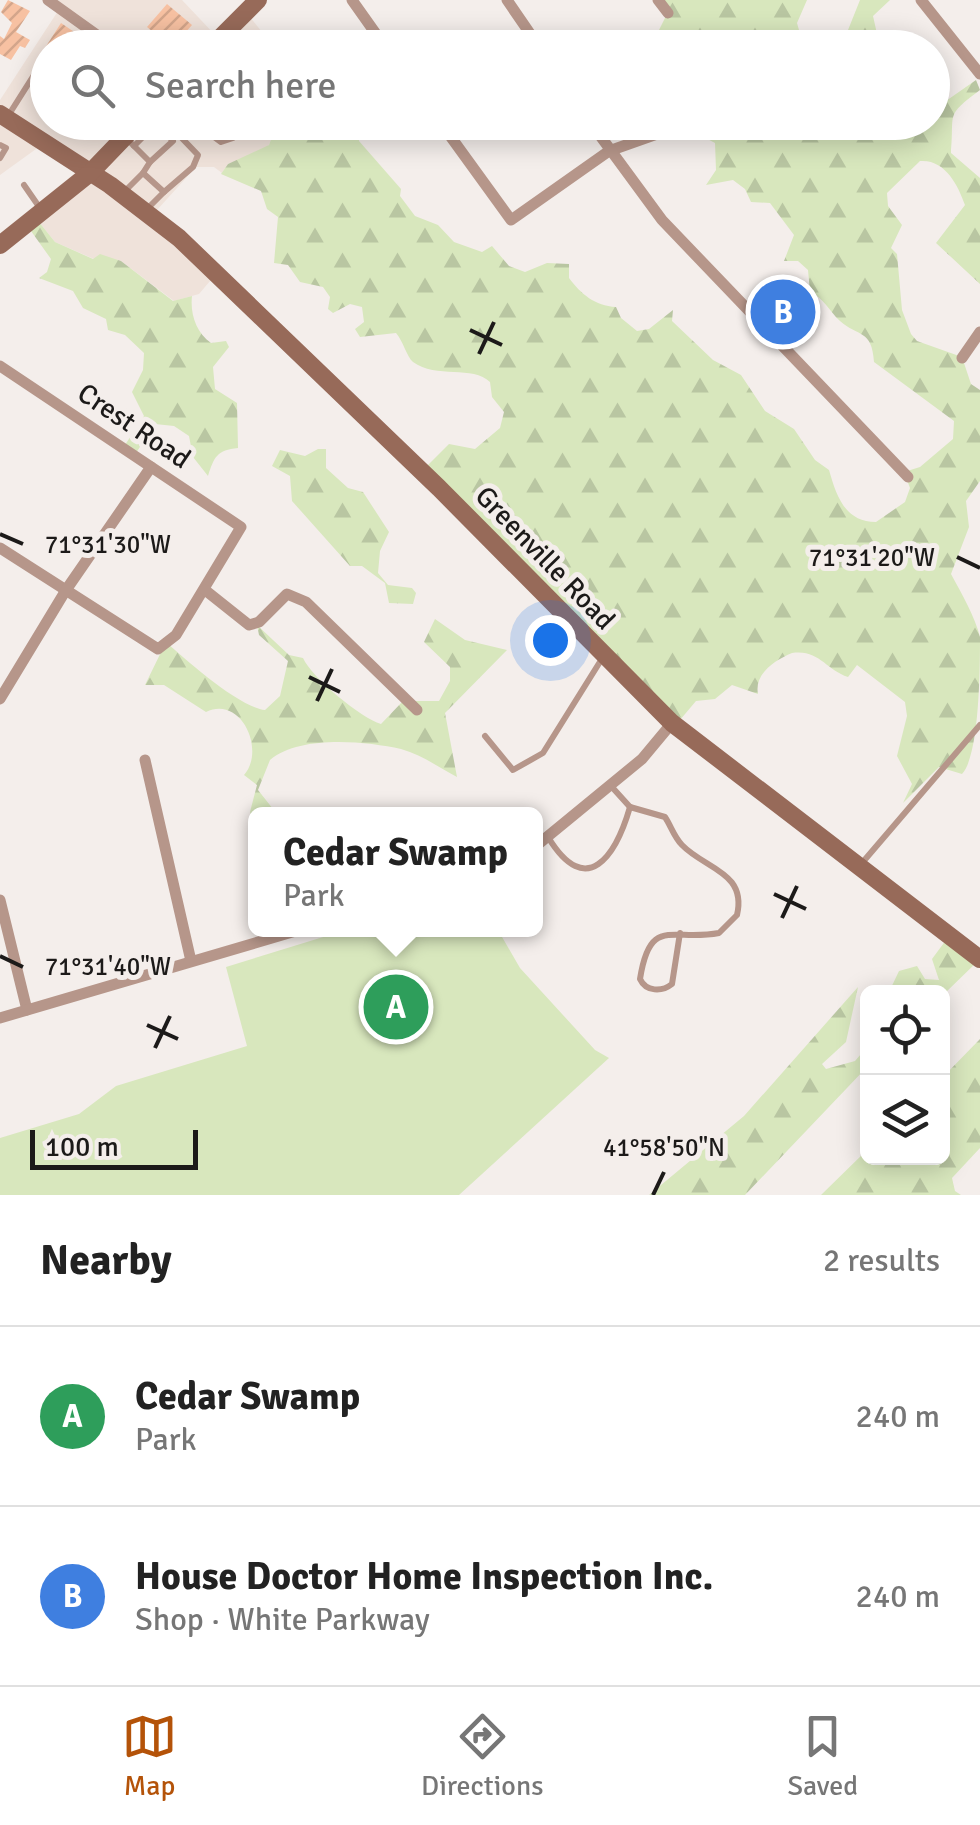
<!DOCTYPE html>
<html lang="en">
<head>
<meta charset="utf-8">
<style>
  :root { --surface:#fff; --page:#f6f6f6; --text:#222; --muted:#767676; --line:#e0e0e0; --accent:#b45309 }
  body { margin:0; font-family:Signika,sans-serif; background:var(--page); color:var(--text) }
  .controls { position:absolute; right:30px; bottom:30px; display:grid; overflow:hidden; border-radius:15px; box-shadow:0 5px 25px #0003 }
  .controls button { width:90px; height:90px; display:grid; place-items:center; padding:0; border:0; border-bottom:2px solid var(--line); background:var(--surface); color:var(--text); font:50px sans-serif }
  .scale { position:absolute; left:30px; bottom:25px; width:168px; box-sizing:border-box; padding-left:10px; border:5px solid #1c1a19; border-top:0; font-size:28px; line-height:35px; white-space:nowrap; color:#1c1a19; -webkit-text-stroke:8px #f4eeeb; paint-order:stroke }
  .you { position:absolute; left:550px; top:640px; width:35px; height:35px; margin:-25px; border:8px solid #fff; border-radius:50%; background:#1a73e8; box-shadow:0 0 0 15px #1a73e833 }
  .badge { display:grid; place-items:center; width:65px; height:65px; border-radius:50%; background:var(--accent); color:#fff; font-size:32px; font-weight:700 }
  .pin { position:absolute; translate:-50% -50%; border:5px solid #fff; box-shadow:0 2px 10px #0006 }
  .popup { position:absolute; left:248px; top:807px; width:295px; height:130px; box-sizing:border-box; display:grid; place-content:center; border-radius:15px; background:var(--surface); filter:drop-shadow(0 2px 8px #0005); font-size:32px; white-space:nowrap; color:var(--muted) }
  .popup b { font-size:38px; color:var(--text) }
  .popup::after { content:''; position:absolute; left:50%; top:100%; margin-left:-20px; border:20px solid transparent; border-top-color:var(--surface) }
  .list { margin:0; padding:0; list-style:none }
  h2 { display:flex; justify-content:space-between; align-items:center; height:130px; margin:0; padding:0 40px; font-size:42px }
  h2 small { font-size:32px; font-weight:400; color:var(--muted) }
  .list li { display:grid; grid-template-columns:65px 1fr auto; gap:30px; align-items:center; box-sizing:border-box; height:180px; padding:0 40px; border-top:2px solid var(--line) }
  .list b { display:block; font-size:38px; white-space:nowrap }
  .list p { margin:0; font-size:32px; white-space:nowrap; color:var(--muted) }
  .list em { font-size:32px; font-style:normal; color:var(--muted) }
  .icon { flex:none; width:55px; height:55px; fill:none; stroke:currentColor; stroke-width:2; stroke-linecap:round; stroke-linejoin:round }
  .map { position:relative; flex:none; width:980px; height:1195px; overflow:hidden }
  .search { position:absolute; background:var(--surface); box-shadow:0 5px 25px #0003; left:30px; right:30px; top:30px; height:110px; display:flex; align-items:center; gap:25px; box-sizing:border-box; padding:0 35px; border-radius:55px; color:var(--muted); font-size:38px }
  .sheet { height:490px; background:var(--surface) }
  nav { display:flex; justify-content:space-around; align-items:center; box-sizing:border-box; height:140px; border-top:2px solid var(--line); background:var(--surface); font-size:28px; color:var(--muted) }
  nav a { display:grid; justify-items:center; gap:5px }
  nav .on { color:var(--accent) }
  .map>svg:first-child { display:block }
  .built { fill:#efe2da }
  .forest { fill:url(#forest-firs) }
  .park { fill:#d8e7bd }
  .building { fill:url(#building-hatch) }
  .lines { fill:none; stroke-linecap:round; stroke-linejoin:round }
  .service { stroke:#b6968a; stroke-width:6 }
  .minor { stroke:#b6968a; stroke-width:11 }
  .secondary { stroke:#976a59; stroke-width:18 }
  .ticks { fill:none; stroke:#1c1a19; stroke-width:4 }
  .labels { text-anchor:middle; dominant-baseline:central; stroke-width:10; stroke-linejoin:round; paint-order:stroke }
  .street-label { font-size:28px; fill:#1c1a19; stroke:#f4eeeb }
  .ticks-label { font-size:25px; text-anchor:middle; fill:#1c1a19; stroke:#f4eeeb; stroke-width:10; stroke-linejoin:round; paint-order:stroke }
</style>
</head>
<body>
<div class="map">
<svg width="980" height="1195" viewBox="0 0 980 1195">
  <defs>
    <pattern id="forest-firs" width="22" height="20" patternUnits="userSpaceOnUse" patternTransform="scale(2.5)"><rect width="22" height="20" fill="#d8e7bd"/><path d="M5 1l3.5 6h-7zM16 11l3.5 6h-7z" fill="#b9c6a2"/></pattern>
    <pattern id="building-hatch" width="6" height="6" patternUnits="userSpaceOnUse" patternTransform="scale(2.5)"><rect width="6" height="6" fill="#f7c1a2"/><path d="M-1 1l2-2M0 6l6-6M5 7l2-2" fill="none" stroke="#d3a58b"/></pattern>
  </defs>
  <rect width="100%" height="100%" fill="#f4eeeb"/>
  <path class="built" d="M49,0h133l35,37 28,-26 17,21 5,15 -219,1v74l229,1 -8,22 -10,8 -31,11 -6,9 -8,-6h-18l-39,43v7l59,57 -17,20 -25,7 -53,-40 -27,-2 -39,-17 -20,-25 50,-41 -42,-32 -43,31v-75l58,-89z"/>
  <g class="forest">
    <path d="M658,0h149l-10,23 2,7 34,17 11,-7 16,-40h30l-17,16 7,31 -222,1 -3,-10 12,-24z"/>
    <path d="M976,80l4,10c-36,27 -25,22 -29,63l29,25v106l-44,-41 29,-38c-7,-20 -20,-46 -45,-44l-33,32 1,13 14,19 -11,23 6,6 5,56 9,24 6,7 45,16 9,27 9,6v91l-14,20 3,26 -18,47c11,20 24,43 29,63 0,28 0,118 -18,137l-23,-7 -36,36 9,-19 -15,-28 10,-40 -2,-14 -48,-37 -9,12c-22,-7 -29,-28 -56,-24 -17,7 -38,21 -34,41l-26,-9 -17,14 -19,2 -16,19 -257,-250 26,-26 26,5 25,-21 4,-16 -12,-15 -2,-15c-17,-17 -54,-3 -77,-20 -6,-5 -10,-21 -17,-29l-36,4 -5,-8 9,-7 -2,-15 -12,-3 -17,9 -5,-4 2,-12 -7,-10 -23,-5 -12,-17 -14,-2 4,-46 -11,-8 -6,-18 -40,-17 7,-10 41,-19 8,-22h82v18l42,48 -1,7 15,20 23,9 16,17 28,10 10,-6 17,20 16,6 22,-9 22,1v14c12,16 26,28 47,29l5,11 16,13 12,-2 24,-19 -1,11 41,39 28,15 24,36 29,18 21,31 14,10c7,24 15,52 47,52l29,-20 5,-14 -6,-16 16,-5 33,-28 1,-18 -80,-59c-2,-33 -16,-25 -34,-41 -11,-10 -16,-23 -30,-29l-2,-22 -10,-9h-14l10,-26 -24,-32 -19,-1 -6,-13 -12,-9 -27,5 10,-15 -1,-27 -19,-10 -4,-10 240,-1 1,-12z"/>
    <path d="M35,217l20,25 38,17 7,-5 21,7 52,40 19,-5c-2,18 4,36 19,47l15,-2 3,6 -16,20 2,22 22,14 1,45c-21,2 -24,9 -30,28l-15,-19 -4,-21 -15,-10 -19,-2 -21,32 -11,-8 21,-32 -12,-24 11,-22 1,-17 -19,-18 -17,-5 -2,-11 -23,-11 -10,-17 -34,-13 8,-6 4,-13 -25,-35z"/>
    <path d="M318,449h8v19l22,20 15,4 26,40 -9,19 -2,22 10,12 24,3 4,5 -3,11 -24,-1 -4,-20 -23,-17h-12l-58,-65 -2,-25 -18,-10 8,-16 25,6z"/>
    <path d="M435,619l30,21 42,10 -62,63 12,64c-19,-10 -35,-22 -56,-28 -37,-8 -101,-14 -131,11l-12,30 19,24h-21v15l-6,-17 7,-27 -13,-10c22,-25 -3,-80 -38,-63l-42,-27h-19l21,-43c21,19 73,65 99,68l15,-14 8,-35 -29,-26 -2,-10 32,30 14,3c9,20 58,60 78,66l22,-23h36l11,-20v-14l-26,-25z"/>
    <path d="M949,936l30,24 -36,35 -54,-3 10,-21 18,-5 8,13 14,1 -7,-21z"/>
    <path d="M858,987l-12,55 -24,22 4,5 29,-8 12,-14v20l-122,128h-96l95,-79z"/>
    <path d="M980,1039v109l-28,30 3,13 6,4h-140l46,-45 1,8h74l1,-81z"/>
  </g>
  <path class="park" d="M346,930h152l22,38 75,82 14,8 -150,137h-459v-57l79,-24 37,-28 131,-40 -21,-79z"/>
  <g class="building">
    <path d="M8,0l22,11 -14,21 14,8 -5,8 -5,-2 -9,14 -11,-6v-18l4,3 8,-16 -11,-11z"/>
    <path d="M167,4l25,21 -20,23 -25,-21z"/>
    <path d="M61,23l37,25h-53z"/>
  </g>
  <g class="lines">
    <g class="service">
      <path d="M8,116l31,-49 9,5"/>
      <path d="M194,122l27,20 12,-4 15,-16"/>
      <path d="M126,138l24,24 -7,11 21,19 -19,19"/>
      <path d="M0,145l6,3 -6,10"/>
      <path d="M134,146l22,-22"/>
      <path d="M150,162l23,-21 -19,-19"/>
      <path d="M24,185l18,26"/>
      <path d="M164,192l29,-25 5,-12 -23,-24 -5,6"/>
      <path d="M123,193l20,-20"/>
      <path d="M485,736l28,34 30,-17 60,-96"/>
      <path d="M611,786l19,21 35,10c6,9 9,20 17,28 23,24 65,27 55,70l-18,18c-47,9 -69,-18 -79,46 6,13 22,13 32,5l8,-51"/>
      <path d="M548,837c39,64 68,18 82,-30"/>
      <path d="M862,863l118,-138"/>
    </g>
    <g class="minor">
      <path d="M48,0l67,48"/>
      <path d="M352,0l34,48"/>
      <path d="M507,0l33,48"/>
      <path d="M658,0l10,13"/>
      <path d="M921,0l59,74"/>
      <path d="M440,122l71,98 98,-69 48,-17"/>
      <path d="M590,122l72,98 246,257"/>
      <path d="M962,358l18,-26"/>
      <path d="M0,366l241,161 -65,108 -18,14 -158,-101"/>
      <path d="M205,590l44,35 10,-3 28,-28 19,8 111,108"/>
      <path d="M0,699l66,-109 85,-123"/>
      <path d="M145,760l46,201"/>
      <path d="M536,846l106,-87 30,-36"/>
      <path d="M0,900l27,110"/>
      <path d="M0,1018l299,-88"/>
    </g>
    <g class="secondary">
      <path d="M210,48l48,-48"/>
      <path d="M0,114l110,71 69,53 260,250 233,235 308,236"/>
      <path d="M0,245l90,-72 49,-51"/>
    </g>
  </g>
  <path class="ticks" d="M470,330l32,15M479,354l15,-32M0,534l23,10M957,557l23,11M309,677l31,15M317,701l15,-32M774,894l32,15M782,918l15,-32M0,956l23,11M147,1025l31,14M155,1048l15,-32M653,1195l11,-23"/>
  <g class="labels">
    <g class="street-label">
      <text transform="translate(134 426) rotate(34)">Crest Road</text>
      <text transform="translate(545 558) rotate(46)">Greenville Road</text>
    </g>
  </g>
  <g class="ticks-label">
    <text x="108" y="553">71°31'30"W</text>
    <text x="872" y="566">71°31'20"W</text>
    <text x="108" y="975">71°31'40"W</text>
    <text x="664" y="1156">41°58'50"N</text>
  </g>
</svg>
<div class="controls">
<button><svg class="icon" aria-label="locate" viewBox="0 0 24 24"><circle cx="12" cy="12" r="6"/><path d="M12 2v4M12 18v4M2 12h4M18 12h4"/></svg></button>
<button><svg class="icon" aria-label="layers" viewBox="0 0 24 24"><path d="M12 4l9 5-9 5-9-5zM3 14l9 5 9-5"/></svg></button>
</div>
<div class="scale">100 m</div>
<div class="you"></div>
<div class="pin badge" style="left:396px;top:1007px;background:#2e9e5b">A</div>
<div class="popup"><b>Cedar Swamp</b>Park</div>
<div class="pin badge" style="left:783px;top:312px;background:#3f7fe0">B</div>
<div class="search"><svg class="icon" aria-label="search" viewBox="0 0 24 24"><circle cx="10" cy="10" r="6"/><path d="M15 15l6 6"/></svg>Search here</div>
</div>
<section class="sheet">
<h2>Nearby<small>2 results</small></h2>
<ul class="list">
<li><span class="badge" style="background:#2e9e5b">A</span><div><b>Cedar Swamp</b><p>Park</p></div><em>240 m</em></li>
<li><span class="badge" style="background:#3f7fe0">B</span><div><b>House Doctor Home Inspection Inc.</b><p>Shop · White Parkway</p></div><em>240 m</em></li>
</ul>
</section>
<nav>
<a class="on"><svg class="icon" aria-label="map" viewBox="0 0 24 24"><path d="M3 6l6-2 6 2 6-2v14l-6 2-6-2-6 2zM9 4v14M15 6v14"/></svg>Map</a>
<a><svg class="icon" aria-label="directions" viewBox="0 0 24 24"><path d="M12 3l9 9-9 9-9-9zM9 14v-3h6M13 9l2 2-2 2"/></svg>Directions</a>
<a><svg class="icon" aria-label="saved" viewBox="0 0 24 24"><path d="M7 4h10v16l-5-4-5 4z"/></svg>Saved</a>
</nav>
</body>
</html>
